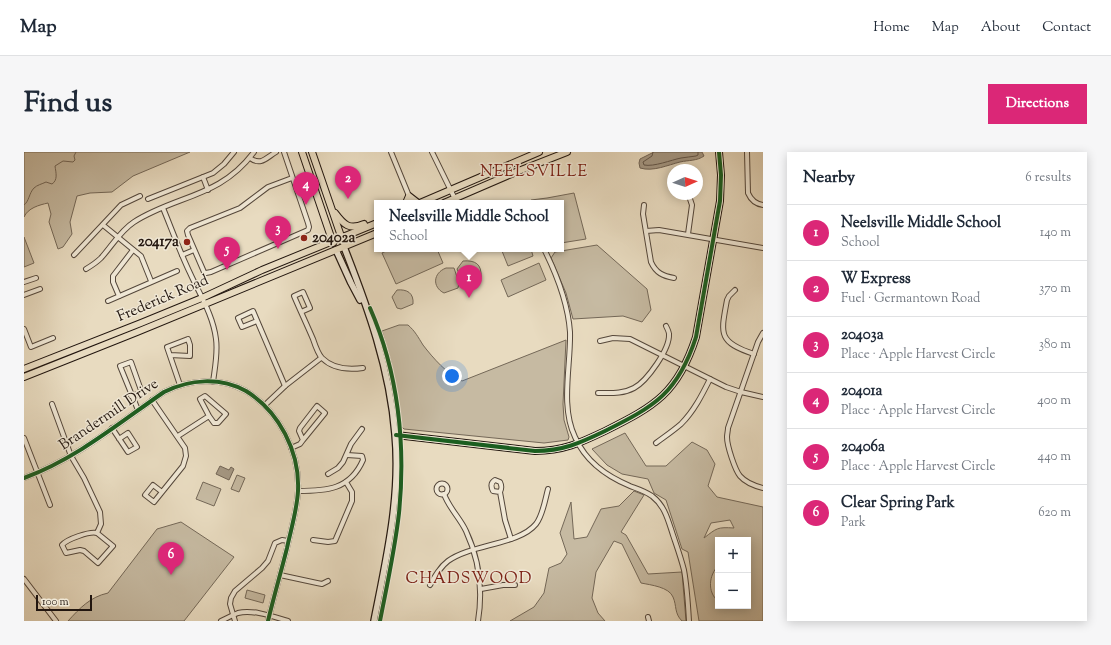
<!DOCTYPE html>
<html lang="en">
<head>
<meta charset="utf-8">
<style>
  :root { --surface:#fff; --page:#f6f6f7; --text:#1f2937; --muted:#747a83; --line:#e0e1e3; --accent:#db2777 }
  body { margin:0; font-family:"Sorts Mill Goudy",serif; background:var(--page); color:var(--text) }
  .controls { position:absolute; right:12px; bottom:12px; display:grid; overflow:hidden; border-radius:0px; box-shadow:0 2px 10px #0003 }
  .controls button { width:36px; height:36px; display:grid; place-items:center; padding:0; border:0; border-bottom:1px solid var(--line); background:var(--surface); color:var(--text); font:20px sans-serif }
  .compass { position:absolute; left:643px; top:12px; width:36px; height:36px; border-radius:50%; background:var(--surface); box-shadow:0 2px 10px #0003; rotate:87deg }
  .scale { position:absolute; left:12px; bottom:10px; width:56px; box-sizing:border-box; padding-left:4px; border:2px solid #22160f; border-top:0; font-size:11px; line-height:14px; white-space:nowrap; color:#22160f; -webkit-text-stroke:3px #f0e8d6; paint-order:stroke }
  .you { position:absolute; left:428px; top:224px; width:14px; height:14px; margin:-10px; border:3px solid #fff; border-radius:50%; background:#1a73e8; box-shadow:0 0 0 6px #1a73e833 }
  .badge { display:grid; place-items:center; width:26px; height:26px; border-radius:50%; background:var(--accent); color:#fff; font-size:13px; font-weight:700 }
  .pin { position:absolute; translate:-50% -33px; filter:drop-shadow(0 1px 2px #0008) }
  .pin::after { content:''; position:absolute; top:21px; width:14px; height:12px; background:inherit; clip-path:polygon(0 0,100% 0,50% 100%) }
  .popup { position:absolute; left:350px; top:48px; width:190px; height:52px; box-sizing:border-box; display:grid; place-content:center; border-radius:0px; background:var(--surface); filter:drop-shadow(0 1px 3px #0005); font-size:13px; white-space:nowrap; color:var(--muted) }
  .popup b { font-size:15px; color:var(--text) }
  .popup::after { content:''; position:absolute; left:50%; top:100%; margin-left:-8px; border:8px solid transparent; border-top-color:var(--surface) }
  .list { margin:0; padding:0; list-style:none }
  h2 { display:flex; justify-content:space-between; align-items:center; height:52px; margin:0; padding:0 16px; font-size:17px }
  h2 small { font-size:13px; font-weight:400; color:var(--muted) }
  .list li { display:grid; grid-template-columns:26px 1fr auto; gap:12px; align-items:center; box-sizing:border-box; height:56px; padding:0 16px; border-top:1px solid var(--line) }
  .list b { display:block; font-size:15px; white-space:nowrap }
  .list p { margin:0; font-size:13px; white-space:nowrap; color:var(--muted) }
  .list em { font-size:13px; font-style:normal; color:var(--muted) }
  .map { position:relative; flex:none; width:739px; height:469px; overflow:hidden; border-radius:0px }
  header { display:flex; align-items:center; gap:24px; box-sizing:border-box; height:56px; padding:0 20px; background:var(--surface); border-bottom:1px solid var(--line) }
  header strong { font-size:19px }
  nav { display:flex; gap:22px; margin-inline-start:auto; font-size:14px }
  .intro { display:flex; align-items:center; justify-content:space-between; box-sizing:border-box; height:96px; padding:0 24px }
  h1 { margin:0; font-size:28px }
  .button { padding:10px 18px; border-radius:0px; background:var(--accent); color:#fff; font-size:14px; font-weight:700 }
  main { display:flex; gap:24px; padding:0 24px }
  aside { flex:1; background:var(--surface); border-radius:0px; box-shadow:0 2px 10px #0003 }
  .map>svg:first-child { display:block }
  .green { fill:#c6baa2; stroke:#746858; fill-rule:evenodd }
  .water { fill:#a59884; stroke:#716455 }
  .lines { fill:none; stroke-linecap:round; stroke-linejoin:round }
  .shore { stroke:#64574a; stroke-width:1 }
  .stream { stroke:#716455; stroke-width:1 }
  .street-casing { stroke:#54473b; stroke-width:6 }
  .secondary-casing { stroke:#22160f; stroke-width:8 }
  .primary-casing { stroke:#22160f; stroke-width:8 }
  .street { stroke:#f0e8d6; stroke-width:4 }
  .secondary { stroke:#f0e8d6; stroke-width:5.5 }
  .primary { stroke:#e8dbc0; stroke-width:6 }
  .cycleway-casing { stroke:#f0e8d6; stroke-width:6 }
  .cycleway { stroke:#1b5e20; stroke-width:4 }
  .poi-dot { fill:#8f2418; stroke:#f0e8d6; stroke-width:1.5 }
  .labels { text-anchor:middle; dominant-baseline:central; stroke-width:3; stroke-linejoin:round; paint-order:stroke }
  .poi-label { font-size:15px; font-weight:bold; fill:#22160f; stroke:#f0e8d6; text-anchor:start }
  .street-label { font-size:15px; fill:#22160f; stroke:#f0e8d6 }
  .neighbourhood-label { font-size:16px; letter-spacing:1px; fill:#7a1f14; stroke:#f0e8d6 }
</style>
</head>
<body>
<header>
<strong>Map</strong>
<nav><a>Home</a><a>Map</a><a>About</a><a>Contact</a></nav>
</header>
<div class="intro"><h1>Find us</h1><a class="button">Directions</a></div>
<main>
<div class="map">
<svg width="739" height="469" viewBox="0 0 739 469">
  <rect width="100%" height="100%" fill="#e8dbc0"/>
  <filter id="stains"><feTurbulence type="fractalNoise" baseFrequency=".005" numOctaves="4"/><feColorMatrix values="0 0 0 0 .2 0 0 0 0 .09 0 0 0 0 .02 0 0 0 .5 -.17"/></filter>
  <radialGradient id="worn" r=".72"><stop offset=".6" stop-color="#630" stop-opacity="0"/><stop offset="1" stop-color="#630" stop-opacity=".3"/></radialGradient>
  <g class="green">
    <path d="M0,0h166l-57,24 -21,16 -22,1 -13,3 -7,26 2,12 -9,13 -5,2 -9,-27 2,-8 -3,-11c-9,2 -20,5 -24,14z"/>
    <path d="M550,41l12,46 -25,4v-40h-29l-1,-3 16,-2z"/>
    <path d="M0,85l10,26 -10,4z"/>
    <path d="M573,93l50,44 4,21 -9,12 -19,-6 -50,3 -7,-26 -15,-35 4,-6z"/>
    <path d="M366,97h47l6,14 -47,21 -14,-31z"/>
    <path d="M482,97h25l2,7 -25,10 -6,-15z"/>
    <path d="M439,109c12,-1 19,3 18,16l-13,6 -5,-1 -6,-13z"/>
    <path d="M515,111l7,17 -38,17 -7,-17z"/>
    <path d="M422,116h8l5,15 -1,5 -14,5c-12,-6 -11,-20 2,-25z"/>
    <path d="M373,138c10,-1 17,3 16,14l-12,5 -4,-1 -5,-11z"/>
    <path d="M375,173h9c7,6 10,12 15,20 10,13 24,29 39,36l104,-41 -3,64 1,16 5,17 -1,3 -24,3 -140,-14 -3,-3 -10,-64 -9,-31z"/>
    <path d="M601,281l21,33h20l26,-24 15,8 8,14 -7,22 9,11 46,10v114h-64l-11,-69 -6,-3 -16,-49 -12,-7 -6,-14 -26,-5 -15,-9 -15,-16zM706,368l4,8c-17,-1 -17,0 -30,10l7,-15zM694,388h30v66l-23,1 -7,-1v-5c-11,-9 -9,-26 0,-35z"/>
    <path d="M213,323l8,3 -6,14 -8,-3z"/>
    <path d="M179,330l18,7 -7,17 -18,-7z"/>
    <path d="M610,339l10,4 -23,37 5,3 22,39 34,-2 4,49h-4c-8,-8 -5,-15 -9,-24 -4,-10 -22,-12 -32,-14l-19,-39 -8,-3 -18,31 -4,26 6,15 7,8h-95l24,-14 10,-14 5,-25 12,-5 6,-9 -7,-21 11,-31 3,37 13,-2 14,-28 18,-3z"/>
    <path d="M157,370l53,35 -50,64h-116c12,-13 22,-24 40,-28l49,-64z"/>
    <path d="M223,438l18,5 -2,8 -18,-5z"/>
  </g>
  <g class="water">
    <path d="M630,0h48l2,4c-7,5 -15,4 -24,6 -12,3 -27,10 -40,6l-1,-5 1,-4z"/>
    <path d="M196,314l9,4 2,-3 3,2 -5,11 -13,-6z"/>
  </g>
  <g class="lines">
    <path class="shore" d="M629,0l-1,4 -9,6 1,3c10,2 27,-5 37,-7 5,-1 10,-1 15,-2l2,-1v-3"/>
    <path class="stream" d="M0,53c5,-3 5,-12 10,-17 3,-3 8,-4 12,-6l6,2c6,-4 4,-11 3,-18l8,-5 10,1 2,-2 -1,-4 2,-4"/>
    <g class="street-casing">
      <g id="street">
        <path d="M260,0l24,71 1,4 -1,3 -97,42 -5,1 -2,-1 -16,-37 -1,-4 3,-3 50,-20 28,-21 24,-9"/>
        <path d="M367,0l18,44"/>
        <path d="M408,0l25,51"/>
        <path d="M723,0l1,41c3,7 8,11 15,12"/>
        <path d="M226,6c11,8 16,0 26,-6"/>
        <path d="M179,25l5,13"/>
        <path d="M124,47l65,-26 11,-9 10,-12"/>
        <path d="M620,53l-1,9 8,48c5,11 12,14 23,16"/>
        <path d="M139,56c9,22 17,44 27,65 10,22 23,42 26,66 2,14 -1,28 -3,43"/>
        <path d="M79,73l38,31 10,25"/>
        <path d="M622,79l13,-1 104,18"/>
        <path d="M664,82l4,-29 -3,-9"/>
        <path d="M520,97c13,26 24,54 26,83 1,33 -10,74 5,105 11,25 31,39 55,49 8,3 15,5 22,10 13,10 16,24 21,39 4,12 8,23 11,35 3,16 4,34 5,51"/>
        <path d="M50,103l47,-50 19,-9"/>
        <path d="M158,103l12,-5"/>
        <path d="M62,117c5,-3 10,-6 15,-11 11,-12 19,-27 33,-36 42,-27 86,-24 120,-70"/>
        <path d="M0,130l12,-4"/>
        <path d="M711,138l-6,6 -2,4c-6,33 -10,42 27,54"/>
        <path d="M0,143l16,-6"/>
        <path d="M95,144l-6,-14v-6l20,-26"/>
        <path d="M84,149l69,-30"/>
        <path d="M277,160l9,-4 -7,-16 -9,4c6,14 13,29 19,43 2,6 5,15 9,19 11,11 27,12 41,10"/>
        <path d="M233,169l-15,6 -4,-9 15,-7 32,75"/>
        <path d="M0,177l7,18 22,-9"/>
        <path d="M739,181l-5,9 -30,86c0,3 -1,6 -1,9 0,9 8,33 13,39 6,7 15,10 23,12"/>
        <path d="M576,189l13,-3 17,1 96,48 15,5 22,5"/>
        <path d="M146,203l20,1v-11l-2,-6 -21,8 13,38"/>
        <path d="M574,241c13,0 25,1 36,-5 13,-7 36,-39 35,-54 0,-2 -2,-6 -3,-8"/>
        <path d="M107,244l11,-3 -11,-31 -11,4 18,44"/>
        <path d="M128,248l33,48 1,8 -3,10 -29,36 -9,-7 8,-10 9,7"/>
        <path d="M28,252l19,52 13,22 16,34 1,12 -4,9c-7,-2 -30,6 -35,12l4,8 14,-3 4,1 14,12 15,-17 -16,-13"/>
        <path d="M241,253l20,-19 36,-28"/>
        <path d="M88,276l16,24 9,-5 -9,-14 -9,6"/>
        <path d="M154,284l31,-20 -9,-17 5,-3 21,18 -8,9h-4l-5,-7"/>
        <path d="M0,286l26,67"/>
        <path d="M632,291c8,-6 17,-12 25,-19 13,-13 21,-29 29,-45"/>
        <path d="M267,296l9,-4 3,-4 22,-27 -8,-7 -17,22 -1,3 4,9"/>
        <path d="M304,322l10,-6 5,-6 8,-18 11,-15"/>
        <path d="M0,326c52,-19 95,-55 140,-86 26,-13 56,-15 82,-1 33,20 54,61 52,100 -1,19 -7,38 -11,57 -6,24 -13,48 -19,73"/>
        <circle cx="418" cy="337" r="5.5"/>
        <path d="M274,339c28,0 52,-1 65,-31l-1,-4 -15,-1"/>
        <path d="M476,340l-7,-1c-2,-4 -3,-8 2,-11l5,2c2,4 2,6 0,10l5,28 6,19"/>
        <path d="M420,342c5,14 16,24 22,37 13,28 17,59 12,90"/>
        <path d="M289,388l15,2 7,-1 17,-40v-9l-6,-10"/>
        <path d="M256,423l37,8 5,1 6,-3"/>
        <path d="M0,427l32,42"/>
        <path d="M406,433c5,-9 10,-18 18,-24 23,-17 71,-16 88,-37 7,-9 9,-24 12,-35"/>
        <path d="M457,437l22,-4h12"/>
        <path d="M624,465l1,4"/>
        <path d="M197,469c6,-3 12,-6 17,-8 15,-4 36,4 50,8"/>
        <path d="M211,469l-5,-17 1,-6 4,-7 27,-23 6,-7 7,-18 7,-3 6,1"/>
      </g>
    </g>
    <g class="secondary-casing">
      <g id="secondary">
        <path d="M320,95c24,61 46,122 51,187 6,63 -9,126 -21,187"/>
        <path d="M312,98l15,33 9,17"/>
        <path d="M372,283l139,16c28,0 45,-8 70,-20 50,-25 73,-38 91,-94l24,-136 1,-26 -2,-23"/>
      </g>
    </g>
    <g class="primary-casing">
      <g id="primary">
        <path d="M278,0l31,91"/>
        <path d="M288,0l31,90"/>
        <path d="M382,51l3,-7 9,7"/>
        <path d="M396,51l119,-51"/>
        <path d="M420,51l72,-31 51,-20"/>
        <path d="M311,61c9,12 14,17 29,11"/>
        <path d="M0,217l117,-46 61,-25 60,-28 115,-47"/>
        <path d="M0,225l113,-45 240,-99"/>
      </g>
    </g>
    <use href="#street" class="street"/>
    <use href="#secondary" class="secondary"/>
    <use href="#primary" class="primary"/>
    <g class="cycleway-casing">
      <g id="cycleway">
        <path d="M346,156c28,64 36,136 29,205 -4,36 -12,72 -19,108"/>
        <path d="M372,283l139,16c28,0 45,-8 70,-20 50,-25 73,-38 91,-94l24,-136 1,-26 -2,-23"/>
        <path d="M0,326c52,-19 95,-55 140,-86 26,-13 56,-15 82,-1 33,20 54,61 52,100 -1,19 -7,38 -11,57 -6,24 -13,48 -19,73"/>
      </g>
    </g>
    <use href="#cycleway" class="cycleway"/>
  </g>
  <g class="poi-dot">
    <circle cx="280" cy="86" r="4"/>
    <circle cx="163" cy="90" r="4"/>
  </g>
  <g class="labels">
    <g class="poi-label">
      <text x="288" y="86">20402a</text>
      <text x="155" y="90" text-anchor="end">20417a</text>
    </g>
    <g class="street-label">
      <text transform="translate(139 147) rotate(-23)">Frederick Road</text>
      <text transform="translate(85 263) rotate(-34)">Brandermill Drive</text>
    </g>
    <g class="neighbourhood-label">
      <text x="510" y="20">NEELSVILLE</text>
      <text x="445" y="427">CHADSWOOD</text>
    </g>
  </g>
  <rect width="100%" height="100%" filter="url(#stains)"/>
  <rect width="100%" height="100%" fill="url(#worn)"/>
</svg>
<div class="controls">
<button>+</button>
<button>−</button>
</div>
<svg class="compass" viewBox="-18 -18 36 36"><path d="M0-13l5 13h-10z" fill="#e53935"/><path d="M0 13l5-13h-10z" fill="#747a83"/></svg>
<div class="scale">100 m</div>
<div class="you"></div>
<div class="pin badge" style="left:445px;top:146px">1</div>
<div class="popup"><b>Neelsville Middle School</b>School</div>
<div class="pin badge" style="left:324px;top:47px">2</div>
<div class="pin badge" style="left:254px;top:97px">3</div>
<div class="pin badge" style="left:282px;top:53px">4</div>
<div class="pin badge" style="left:203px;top:118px">5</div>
<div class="pin badge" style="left:147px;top:423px">6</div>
</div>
<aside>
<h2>Nearby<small>6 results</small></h2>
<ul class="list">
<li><span class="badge">1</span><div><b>Neelsville Middle School</b><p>School</p></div><em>140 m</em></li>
<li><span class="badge">2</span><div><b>W Express</b><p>Fuel · Germantown Road</p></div><em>370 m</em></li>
<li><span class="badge">3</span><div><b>20403a</b><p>Place · Apple Harvest Circle</p></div><em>380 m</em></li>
<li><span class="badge">4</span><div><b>20401a</b><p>Place · Apple Harvest Circle</p></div><em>400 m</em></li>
<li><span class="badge">5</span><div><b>20406a</b><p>Place · Apple Harvest Circle</p></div><em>440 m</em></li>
<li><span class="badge">6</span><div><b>Clear Spring Park</b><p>Park</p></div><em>620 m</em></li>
</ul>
</aside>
</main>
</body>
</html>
